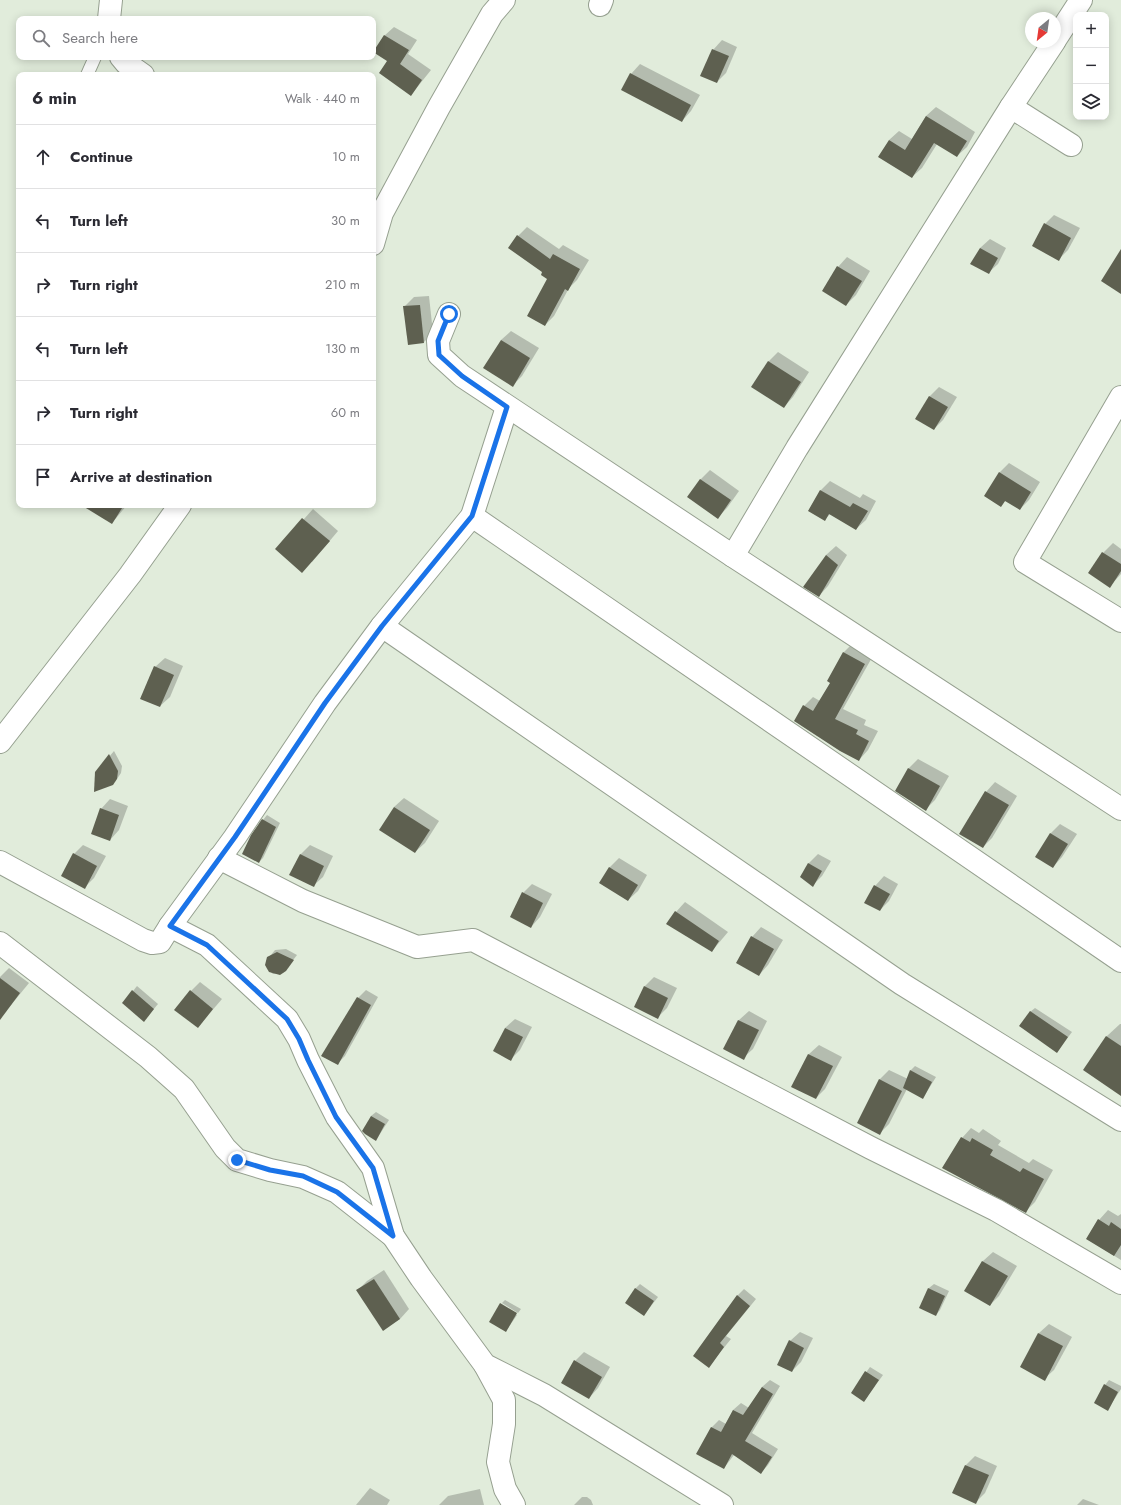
<!DOCTYPE html>
<html lang="en">
<head>
<meta charset="utf-8">
<style>
  :root { --surface:#fff; --page:#f2f2f3; --text:#2b2b33; --muted:#7c7c81; --line:#e1e1e2 }
  body { margin:0; font-family:Jost,sans-serif; background:var(--page); color:var(--text) }
  .controls { position:absolute; right:12px; top:12px; display:grid; overflow:hidden; border-radius:8px; box-shadow:0 2px 10px #0003 }
  .controls button { width:36px; height:36px; display:grid; place-items:center; padding:0; border:0; border-bottom:1px solid var(--line); background:var(--surface); color:var(--text); font:20px sans-serif }
  .compass { position:absolute; left:1025px; top:12px; width:36px; height:36px; border-radius:50%; background:var(--surface); box-shadow:0 2px 10px #0003; rotate:209deg }
  .stop { position:absolute; width:12px; height:12px; margin:-9px; border:3px solid #1a73e8; border-radius:50%; background:#fff }
  .stop.end { background:#1a73e8; border-color:#fff; box-shadow:0 1px 4px #0008 }
  .list { margin:0; padding:0; list-style:none }
  h2 { display:flex; justify-content:space-between; align-items:center; height:52px; margin:0; padding:0 16px; font-size:17px }
  h2 small { font-size:13px; font-weight:400; color:var(--muted) }
  .list li { display:grid; grid-template-columns:26px 1fr auto; gap:12px; align-items:center; box-sizing:border-box; height:64px; padding:0 16px; border-top:1px solid var(--line) }
  .list b { display:block; font-size:15px; white-space:nowrap }
  .list em { font-size:13px; font-style:normal; color:var(--muted) }
  .icon { flex:none; width:22px; height:22px; fill:none; stroke:currentColor; stroke-width:2; stroke-linecap:round; stroke-linejoin:round }
  .map { position:relative; flex:none; width:1121px; height:1505px; overflow:hidden }
  .search { position:absolute; background:var(--surface); box-shadow:0 2px 10px #0003; left:16px; top:16px; width:360px; height:44px; display:flex; align-items:center; gap:10px; box-sizing:border-box; padding:0 14px; border-radius:8px; color:var(--muted); font-size:15px }
  .panel { position:absolute; background:var(--surface); box-shadow:0 2px 10px #0003; left:16px; top:72px; width:360px; height:436px; border-radius:8px }
  .map>svg:first-child { display:block }
  .shadow { fill:#0003 }
  .building { fill:#5e6050 }
  .lines { fill:none; stroke-linecap:round; stroke-linejoin:round }
  .service-casing { stroke:#96a090; stroke-width:14 }
  .minor-casing { stroke:#96a090; stroke-width:24 }
  .service { stroke:#fff; stroke-width:12 }
  .minor { stroke:#fff; stroke-width:22 }
  .route { stroke:#1a73e8; stroke-width:5 }
</style>
</head>
<body>
<div class="map">
<svg width="1121" height="1505" viewBox="0 0 1121 1505">
  <rect width="100%" height="100%" fill="#e1ecdb"/>
  <g class="shadow">
    <path d="M394,27l23,13 -9,14 23,16 -20,25 -23,-34 -4,-25z"/>
    <path d="M722,40l15,7 -11,26 -9,9 -4,-32z"/>
    <path d="M640,64l60,31 -9,16 -9,10 -51,-47z"/>
    <path d="M936,107l39,25 -8,15 -10,9 -20,-12 -15,24 -10,9 -23,-37 10,-9 13,8 14,-23z"/>
    <path d="M1054,215l26,13 -12,22 -9,9 -14,-35z"/>
    <path d="M527,227l32,22 4,-4 26,15 -12,20 -8,8 -15,28 -9,9 4,-47 -31,-42z"/>
    <path d="M990,239l16,9 -8,16 -10,9 -8,-25z"/>
    <path d="M847,257l23,14 -14,24 -10,10 -8,-38z"/>
    <path d="M429,296l4,37 -9,9 -20,-35 10,-10z"/>
    <path d="M511,331l28,17 -17,28 -9,9 -12,-45z"/>
    <path d="M778,352l31,20 -16,25 -9,10 -16,-45z"/>
    <path d="M939,387l18,10 -14,23 -9,9 -17,-10 13,-23z"/>
    <path d="M1009,463l31,19 -11,18 -9,9 -14,-9 -5,6 -16,-10 15,-24z"/>
    <path d="M710,470l29,21 -12,17 -9,9 -29,-20 12,-18z"/>
    <path d="M830,481l30,17 3,-4 13,7 -10,19 -10,9 -26,-15 -5,5 -16,-9 12,-20z"/>
    <path d="M92,505h35l-15,18z"/>
    <path d="M313,509l25,22 -26,31 -35,-13z"/>
    <path d="M1113,543l8,6v25l-11,12 -20,-13 13,-20z"/>
    <path d="M836,546l11,9 -19,31 -9,10 7,-41z"/>
    <path d="M853,643l21,11 -31,55 23,11 -2,5 14,6 -10,19 -9,10 -55,-54 9,-9 7,4 11,-19 13,-30z"/>
    <path d="M165,658l18,8 -13,31 -10,9 -5,-39z"/>
    <path d="M114,751l8,15 -1,7 -4,6 -21,-7z"/>
    <path d="M918,759l31,17 -14,24 -10,10 -29,-20 13,-22z"/>
    <path d="M995,782l22,14 -25,42 -9,9 3,-55z"/>
    <path d="M404,798l35,23 -14,22 -10,9 -21,-45z"/>
    <path d="M110,799l18,7 -9,24 -9,10 -9,-31z"/>
    <path d="M267,815l13,8 -17,35 -4,4 4,-42z"/>
    <path d="M1060,824l17,10 -15,23 -9,10 -16,-10 14,-24z"/>
    <path d="M83,845l23,11 -12,22 -9,9 -11,-33z"/>
    <path d="M310,845l23,11 -10,21 -10,9 -22,-11 10,-21z"/>
    <path d="M818,854l13,7 -9,15 -9,9 -12,-8 8,-14z"/>
    <path d="M619,858l28,17 -9,16 -10,9 -28,-17 10,-16z"/>
    <path d="M884,876l14,8 -9,17 -9,9 -5,-24z"/>
    <path d="M532,884l20,10 -12,23 -9,10 -8,-34z"/>
    <path d="M685,902l43,30 -16,19 -36,-39z"/>
    <path d="M761,927l22,13 -15,25 -9,10 -22,-13 15,-25z"/>
    <path d="M286,949l11,6 -14,18 -10,1 -6,-5 -1,-8 9,-11z"/>
    <path d="M9,968l20,15 -27,33 -2,-1v-38z"/>
    <path d="M654,977l23,11 -10,20 -9,9 -23,-11 10,-20z"/>
    <path d="M200,982l22,17 -24,28 -7,-36z"/>
    <path d="M137,986l21,18 -10,12 -15,-25z"/>
    <path d="M366,990l12,7 -33,59 -8,8 -15,-8 36,-58z"/>
    <path d="M1035,1008l37,24 -15,20 -27,-40z"/>
    <path d="M749,1011l18,10 -14,28 -10,9 -18,-9 14,-29z"/>
    <path d="M515,1019l17,8 -12,23 -9,9 -6,-31z"/>
    <path d="M1120,1024h1v71l-36,-25 22,-34z"/>
    <path d="M819,1045l23,12 -17,32 -9,9 -23,-12 16,-32z"/>
    <path d="M915,1066l21,11 -13,21 -16,-9 -18,35 -9,9 -22,-10 22,-44 9,-9 19,9 3,-9z"/>
    <path d="M376,1112l13,8 -13,20 -5,-24z"/>
    <path d="M971,1128l8,5 4,-4 18,12 -3,4 31,18 4,-4 20,11 -18,32 -10,10 -63,-74z"/>
    <path d="M1108,1210l10,6 3,-2v46l-34,-21 12,-19z"/>
    <path d="M993,1252l24,14 -18,30 -9,9 -24,-14 17,-30z"/>
    <path d="M384,1270l25,39 -9,10 -16,10 -26,-39 9,-9z"/>
    <path d="M640,1284l18,13 -14,18 -9,-26z"/>
    <path d="M934,1284l15,7 -9,19 -4,5 -15,-7 8,-20z"/>
    <path d="M744,1289l12,10 -30,37 5,3 -22,27 28,-70z"/>
    <path d="M505,1300l16,9 -3,4 -16,-10z"/>
    <path d="M501,1305l16,10 -11,16z"/>
    <path d="M1049,1324l23,13 -18,33 -10,9 -23,-12 18,-34z"/>
    <path d="M800,1332l13,6 -12,24 -9,9 -2,-30z"/>
    <path d="M584,1352l26,15 -12,21 -9,10 -14,-37z"/>
    <path d="M870,1367l13,8 -19,26 -12,-9z"/>
    <path d="M770,1380l10,6 -28,47 26,16 -10,16 -7,8 -27,-18 -10,13 -26,-14 14,-27 7,-7 7,4 7,-14 8,-7 8,5 13,-21z"/>
    <path d="M1109,1380l12,6v3l-13,20 -3,-24z"/>
    <path d="M975,1456l22,10 -12,27 -9,9 -10,-37z"/>
    <path d="M370,1488l20,12 -3,5h-31z"/>
    <path d="M480,1489l4,16h-45l9,-9z"/>
    <path d="M582,1497h5l4,3 2,5h-19z"/>
    <path d="M1083,1499l16,6h-22z"/>
  </g>
  <g class="building">
    <path d="M384,35l25,15 -9,14 22,16 -11,16 -32,-23 8,-12 -14,-9z"/>
    <path d="M712,49l17,7 -12,27 -17,-7z"/>
    <path d="M630,73l61,32 -9,17 -61,-32z"/>
    <path d="M926,116l41,25 -10,16 -23,-14 -22,35 -34,-21 11,-17 16,10z"/>
    <path d="M1044,223l27,15 -12,23 -27,-15z"/>
    <path d="M517,235l33,24 3,-5 27,15 -12,22 -3,-2 -20,37 -18,-10 20,-37 -6,-4 1,-3 -34,-24z"/>
    <path d="M980,248l18,10 -9,16 -19,-10z"/>
    <path d="M1121,249v45l-20,-13z"/>
    <path d="M837,266l25,15 -16,25 -24,-15z"/>
    <path d="M420,305l4,38 -16,2 -5,-39z"/>
    <path d="M501,340l29,18 -17,29 -30,-19z"/>
    <path d="M768,361l33,21 -17,26 -33,-21z"/>
    <path d="M929,396l19,11 -14,23 -19,-11z"/>
    <path d="M999,472l32,20 -11,18 -15,-9 -4,6 -17,-11z"/>
    <path d="M700,479l31,21 -13,19 -31,-22z"/>
    <path d="M820,490l30,17 3,-4 15,8 -12,19 -27,-16 -4,7 -17,-10z"/>
    <path d="M81,505h43l-12,19z"/>
    <path d="M302,518l28,23 -28,32 -27,-24z"/>
    <path d="M1102,552l19,12v7l-11,17 -22,-15z"/>
    <path d="M826,555l12,10 -19,32 -16,-10z"/>
    <path d="M843,652l22,12 -30,55 23,11 -2,4 13,7 -10,20 -19,-10 -46,-30 9,-16 10,6 17,-28 -3,-2z"/>
    <path d="M154,666l20,9 -14,32 -20,-8z"/>
    <path d="M109,754l9,17 -1,8 -4,6 -19,7 1,-20z"/>
    <path d="M908,768l32,18 -14,25 -31,-20z"/>
    <path d="M985,791l24,14 -26,43 -24,-14z"/>
    <path d="M394,807l36,23 -15,23 -36,-23z"/>
    <path d="M100,808l19,7 -9,26 -19,-7z"/>
    <path d="M262,819l14,8 -17,36 -17,-9 9,-19z"/>
    <path d="M1050,833l18,11 -15,24 -18,-11z"/>
    <path d="M73,853l24,13 -12,23 -24,-13z"/>
    <path d="M300,854l24,12 -10,21 -25,-12z"/>
    <path d="M808,863l14,8 -9,16 -13,-10z"/>
    <path d="M609,867l29,18 -10,16 -29,-18z"/>
    <path d="M874,885l16,9 -10,17 -16,-8z"/>
    <path d="M522,892l21,11 -12,25 -21,-11z"/>
    <path d="M675,911l44,30 -7,11 -46,-28z"/>
    <path d="M751,936l23,13 -15,27 -23,-13z"/>
    <path d="M277,952l17,8 -8,11 -6,4 -11,-3 -4,-7 2,-8z"/>
    <path d="M0,978l20,15 -20,27z"/>
    <path d="M644,986l24,12 -10,21 -24,-12z"/>
    <path d="M132,990l22,19 -10,13 -22,-19z"/>
    <path d="M190,990l23,19 -15,19 -24,-18z"/>
    <path d="M357,997l14,8 -33,60 -17,-9z"/>
    <path d="M1030,1011l38,26 -11,16 -38,-27z"/>
    <path d="M738,1020l21,10 -15,30 -21,-11z"/>
    <path d="M505,1028l18,9 -12,24 -18,-10z"/>
    <path d="M1106,1036l15,10v50l-38,-26z"/>
    <path d="M808,1054l25,12 -17,33 -25,-12z"/>
    <path d="M910,1070l22,12 -9,17 -20,-11z"/>
    <path d="M879,1079l23,12 -22,44 -23,-12z"/>
    <path d="M371,1116l14,8 -9,17 -11,-7 -3,-3z"/>
    <path d="M961,1137l9,5 2,-4 21,12 -3,5 30,17 3,-4 21,11 -18,34 -84,-45z"/>
    <path d="M1098,1219l11,7 2,-4 10,7v16l-7,11 -28,-17z"/>
    <path d="M982,1261l26,15 -18,30 -26,-15z"/>
    <path d="M374,1279l26,40 -17,12 -27,-41z"/>
    <path d="M635,1288l19,13 -10,15 -19,-13z"/>
    <path d="M928,1288l17,8 -9,20 -17,-8z"/>
    <path d="M737,1295l13,11 -30,37 4,4 -15,21 -16,-12z"/>
    <path d="M500,1303l17,10 -11,19 -17,-10z"/>
    <path d="M1038,1333l25,13 -18,35 -25,-14z"/>
    <path d="M789,1340l15,8 -12,24 -15,-7z"/>
    <path d="M574,1360l28,17 -13,22 -28,-16z"/>
    <path d="M865,1371l14,9 -15,22 -13,-9z"/>
    <path d="M1104,1384l14,8 -10,19 -14,-8z"/>
    <path d="M762,1387l11,7 -28,47 27,16 -11,17 -29,-20 -8,15 -28,-15 15,-27 10,5 12,-22 10,5z"/>
    <path d="M965,1465l24,10 -13,29 -24,-11z"/>
  </g>
  <g class="lines">
    <g class="service-casing">
      <path id="service" d="M87,75l8,-18"/>
    </g>
    <g class="minor-casing">
      <g id="minor">
        <path d="M600,5l2,-5"/>
        <path d="M109,19l2,-19"/>
        <path d="M1055,40l26,-40"/>
        <path d="M121,57l5,6 17,12"/>
        <path d="M1011,107l43,-65"/>
        <path d="M373,244l9,-31 57,-106 53,-93 12,-14"/>
        <path d="M449,314l-11,27 1,14 23,21 271,180 388,253"/>
        <path d="M1121,397l-96,165 96,59"/>
        <path d="M472,516l649,445"/>
        <path d="M733,556l64,-108 214,-341 60,38"/>
        <path d="M382,626l520,358 219,136"/>
        <path d="M0,742l130,-167 50,-70"/>
        <path d="M219,858l84,43 114,46 56,-7 398,208 125,62 125,73"/>
        <path d="M0,862l143,78 9,3 8,-1 10,-16 37,19 80,74 12,20 9,21 29,57 36,51 20,68 28,42 64,87 59,30 178,110"/>
        <path d="M170,926l65,-89 90,-134 57,-77 90,-110 35,-109"/>
        <path d="M0,943l148,114 36,32 41,59 12,12 33,10 33,7 34,15 56,44"/>
        <path d="M485,1365l19,35v24l-6,38 7,27 9,16"/>
      </g>
    </g>
    <use href="#service" class="service"/>
    <use href="#minor" class="minor"/>
  </g>
  <g class="lines">
    <path class="route" d="M237,1160l33,10 33,6 34,16 56,44 -20,-68 -37,-51 -28,-57 -9,-21 -12,-20 -80,-74 -37,-19 65,-89 90,-134 57,-77 90,-110 35,-109 -45,-31 -23,-21 -1,-14 11,-27"/>
  </g>
</svg>
<div class="controls">
<button>+</button>
<button>−</button>
<button><svg class="icon" aria-label="layers" viewBox="0 0 24 24"><path d="M12 4l9 5-9 5-9-5zM3 14l9 5 9-5"/></svg></button>
</div>
<svg class="compass" viewBox="-18 -18 36 36"><path d="M0-13l5 13h-10z" fill="#e53935"/><path d="M0 13l5-13h-10z" fill="#7c7c81"/></svg>
<div class="stop" style="left:449px;top:314px"></div>
<div class="stop end" style="left:237px;top:1160px"></div>
<div class="search"><svg class="icon" aria-label="search" viewBox="0 0 24 24"><circle cx="10" cy="10" r="6"/><path d="M15 15l6 6"/></svg>Search here</div>
<section class="panel">
<h2>6 min<small>Walk · 440 m</small></h2>
<ul class="list">
<li><svg class="icon" aria-label="ahead" viewBox="0 0 24 24"><path d="M12 20V5M6 11l6-6 6 6"/></svg><div><b>Continue</b></div><em>10 m</em></li>
<li><svg class="icon" aria-label="left" viewBox="0 0 24 24"><path d="M17 20v-9H6M10 6l-5 5 5 5"/></svg><div><b>Turn left</b></div><em>30 m</em></li>
<li><svg class="icon" aria-label="right" viewBox="0 0 24 24"><path d="M7 20v-9h11M14 6l5 5-5 5"/></svg><div><b>Turn right</b></div><em>210 m</em></li>
<li><svg class="icon" aria-label="left" viewBox="0 0 24 24"><path d="M17 20v-9H6M10 6l-5 5 5 5"/></svg><div><b>Turn left</b></div><em>130 m</em></li>
<li><svg class="icon" aria-label="right" viewBox="0 0 24 24"><path d="M7 20v-9h11M14 6l5 5-5 5"/></svg><div><b>Turn right</b></div><em>60 m</em></li>
<li><svg class="icon" aria-label="arrive" viewBox="0 0 24 24"><path d="M6 21V4h12l-3 4 3 4H6"/></svg><div><b>Arrive at destination</b></div></li>
</ul>
</section>
</div>
</body>
</html>
